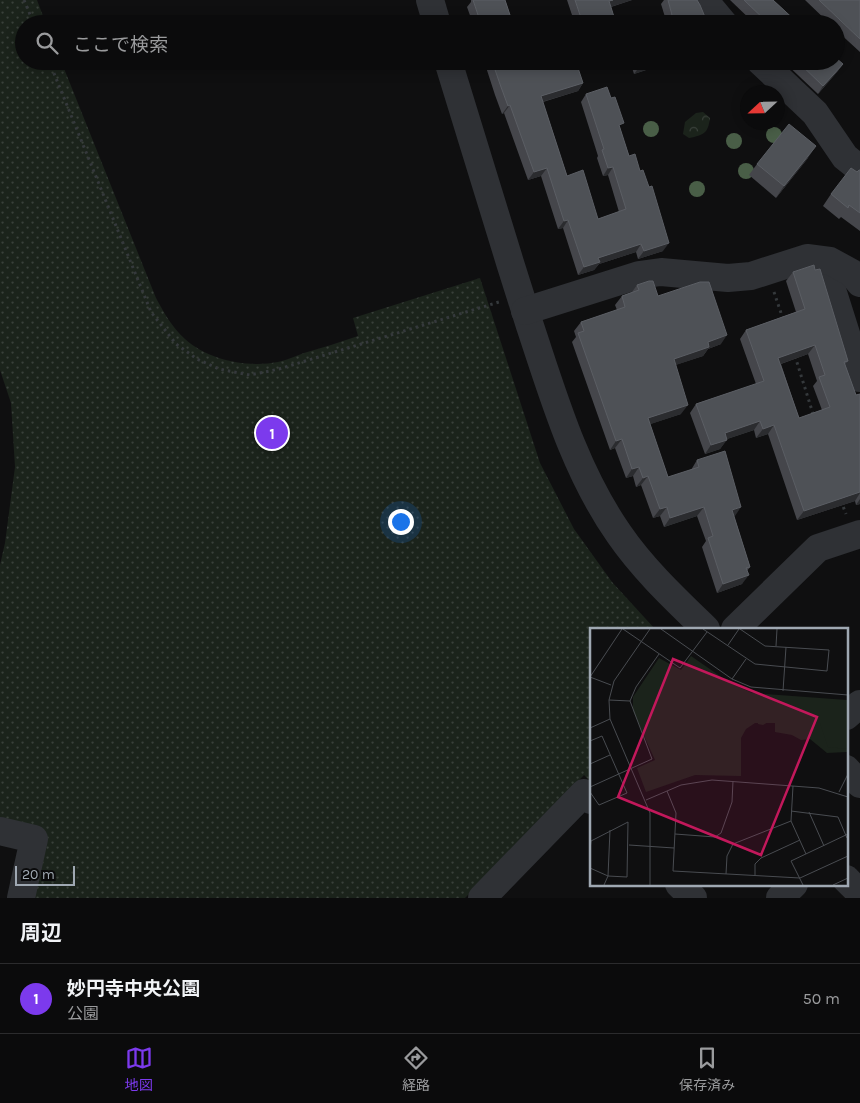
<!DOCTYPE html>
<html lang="ja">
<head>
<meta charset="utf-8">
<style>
  :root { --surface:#0b0b0c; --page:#141415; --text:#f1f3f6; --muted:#9a9b9d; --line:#2b2b2d; --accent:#7c3aed }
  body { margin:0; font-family:Karla,"Noto Sans JP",sans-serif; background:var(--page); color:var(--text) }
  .compass { position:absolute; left:740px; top:85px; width:45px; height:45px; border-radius:50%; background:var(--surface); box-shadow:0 2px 12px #0003; rotate:248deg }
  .scale { position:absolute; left:15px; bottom:12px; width:60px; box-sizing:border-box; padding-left:5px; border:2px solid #9fa8b2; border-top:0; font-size:14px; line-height:18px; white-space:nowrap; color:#9fa8b2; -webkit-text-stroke:4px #0a0a0b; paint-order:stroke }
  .you { position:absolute; left:400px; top:521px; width:18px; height:18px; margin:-12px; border:4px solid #fff; border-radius:50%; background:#1a73e8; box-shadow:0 0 0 8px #1a73e833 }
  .badge { display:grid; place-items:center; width:32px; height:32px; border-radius:50%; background:var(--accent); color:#fff; font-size:16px; font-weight:700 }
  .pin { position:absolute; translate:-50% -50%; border:2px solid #fff; box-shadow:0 1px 5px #0006 }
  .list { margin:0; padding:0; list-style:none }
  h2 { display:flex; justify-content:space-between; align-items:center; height:65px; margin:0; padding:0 20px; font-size:21px }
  h2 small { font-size:16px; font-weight:400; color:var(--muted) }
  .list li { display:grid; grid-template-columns:32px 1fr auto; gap:15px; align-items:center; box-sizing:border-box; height:70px; padding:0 20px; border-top:1px solid var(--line) }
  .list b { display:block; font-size:19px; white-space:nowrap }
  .list p { margin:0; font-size:16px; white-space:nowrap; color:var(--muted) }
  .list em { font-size:16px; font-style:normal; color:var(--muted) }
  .icon { flex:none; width:28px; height:28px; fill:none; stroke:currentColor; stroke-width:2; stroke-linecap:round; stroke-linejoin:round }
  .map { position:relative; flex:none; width:860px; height:898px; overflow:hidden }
  .search { position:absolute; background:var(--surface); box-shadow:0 2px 12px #0003; left:15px; right:15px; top:15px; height:55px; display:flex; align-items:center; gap:12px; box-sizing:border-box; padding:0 18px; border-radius:28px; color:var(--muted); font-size:19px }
  .sheet { height:135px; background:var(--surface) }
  nav { display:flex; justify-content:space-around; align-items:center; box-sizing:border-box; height:70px; border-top:1px solid var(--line); background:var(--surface); font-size:14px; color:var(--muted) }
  nav a { display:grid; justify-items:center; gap:2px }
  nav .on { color:var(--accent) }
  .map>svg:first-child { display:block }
  .forest { fill:url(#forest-crowns) }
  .park { fill:url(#park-dots) }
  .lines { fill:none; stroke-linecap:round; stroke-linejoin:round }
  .path { stroke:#35393c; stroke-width:3; stroke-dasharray:2.5 4; stroke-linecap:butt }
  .minor { stroke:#2f3135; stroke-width:28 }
  .tree { fill:#495e47 }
  .wall { fill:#45464b; fill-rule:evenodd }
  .shaded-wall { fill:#2b2c2f }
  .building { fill:#4e5156; stroke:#5b5e64; fill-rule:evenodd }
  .inset-road { fill:none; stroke:#494c51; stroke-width:1 }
  .view { fill:#c2185b; fill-opacity:0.15; stroke:#c2185b; stroke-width:2.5 }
  .inset-edge { fill:none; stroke:#9fa8b2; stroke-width:2.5 }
</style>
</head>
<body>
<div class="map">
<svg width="860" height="898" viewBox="0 0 860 898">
  <defs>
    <pattern id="forest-crowns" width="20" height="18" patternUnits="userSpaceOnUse" patternTransform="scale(1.25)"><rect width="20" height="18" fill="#1b231b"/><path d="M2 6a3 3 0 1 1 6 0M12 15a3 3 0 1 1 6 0" fill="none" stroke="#39403a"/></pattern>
    <pattern id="park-dots" width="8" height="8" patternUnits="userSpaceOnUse" patternTransform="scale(1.25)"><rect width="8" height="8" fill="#1b231b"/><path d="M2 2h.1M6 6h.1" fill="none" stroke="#39403a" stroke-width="1.8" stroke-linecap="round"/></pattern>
  </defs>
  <rect width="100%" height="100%" fill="#0f0f10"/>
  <path class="forest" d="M703,112l7,6c-2,15 -6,17 -21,20l-6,-4 2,-12 11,-9z"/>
  <path class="park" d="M0,0h37l9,24h-22v37h37l95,237c8,15 16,29 29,41 23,21 62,29 93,23 9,-2 17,-6 26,-9 18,-5 36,-11 54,-17l-5,-18 127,-40 60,185 34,66 38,53 43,47h-64v153l-7,-7 -119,123h-435l15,-66 -45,-11v-256l5,-22 10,-76 -4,-64 -11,-33z"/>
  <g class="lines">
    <g class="path">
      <path d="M24,0l10,24"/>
      <path d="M49,61l102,251 25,32 21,15 22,10 31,6 29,-6 220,-67"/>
      <path d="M774,292l9,27"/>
      <path d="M795,356l19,61"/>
      <path d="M841,501l5,13"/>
    </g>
    <g class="minor">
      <path d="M430,0l7,24"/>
      <path d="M704,0l20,24"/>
      <path d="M448,61c27,89 54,177 82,265 24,72 45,145 89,208 24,35 56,65 87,95"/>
      <path d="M760,61l55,52 30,44 15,12"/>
      <path d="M829,280l31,98"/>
      <path d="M525,311l114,-36 22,-3 67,6 23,-2 56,-18 23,3 22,12 8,10"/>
      <path d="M735,629l83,-81 42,-14"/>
      <path d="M846,716l14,-12"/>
      <path d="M846,769l14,15"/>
      <path d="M0,831l34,8 -13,59"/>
      <path d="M846,879l14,14"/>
      <path d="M679,884l14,14"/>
      <path d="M482,898l102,-105 7,7"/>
      <path d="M780,898l14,-14"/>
    </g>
  </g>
  <g class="tree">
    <circle cx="651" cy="129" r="8"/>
    <circle cx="774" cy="135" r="8"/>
    <circle cx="734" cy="141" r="8"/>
    <circle cx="746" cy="171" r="8"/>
    <circle cx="697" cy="189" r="8"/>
  </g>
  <g class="wall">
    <path d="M471,0h34l8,24h-40l-6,-17 4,-5z"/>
    <path d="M567,0h65l-21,7 4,13 -2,4h-38z"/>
    <path d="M664,0h33l8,17h-40l-4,-13z"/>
    <path d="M730,0h43l26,24h-44z"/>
    <path d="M805,0h55v52l-24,-22v-6h-6z"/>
    <path d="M484,61h93l1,4 -1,1 6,17 -5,8 -35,11 24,74 31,43 21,-7 -11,-37 -5,1 -6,-18 1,-2 -17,-54 5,-8 34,34 9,28 34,95 -25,8 -2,-7 -37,12 -5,6 -16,5 -15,-47 -5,1 -17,-53 -13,4 -24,-67 -2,1 -7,-19z"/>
    <path d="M630,61h43l-39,13z"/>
    <path d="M783,61h53l7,3 -6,8 -19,22z"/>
    <path d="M808,158l-32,40 -27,-23 8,-11z"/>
    <path d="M860,170v61l-19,-14 -2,2 -16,-13 8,-12z"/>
    <path d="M793,272l55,89 -3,3 11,31 4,-1v110l-4,1 -1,-4 -58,19 -29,-86 -12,4 -2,-8 -27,9 -7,10 -15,5 -15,-41 6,-9 60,-20 -16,-45 6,-9 50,-18 -10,-31zM808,354l9,27 -4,5 9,24 -23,8 -18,-54z"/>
    <path d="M637,285l21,11 63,48 -13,5 -5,7 -28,9 6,49 -31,10 18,53 23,-7 6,-10 38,56h-1l16,51 -3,4 -5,13 -25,9 -15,-46 4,-6 -9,-25 -33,11 -4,-11 -7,2 -12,-33 -5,2 -3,-11 -7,2 -11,-30 -5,2 -38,-108 4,-5 -2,-6 7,-9 36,-12 -2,-5 7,-9 10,-4z"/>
  </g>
  <g class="shaded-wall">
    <path d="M613,0h19l-28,9 5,-8z"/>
    <path d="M615,20l-2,4h-10z"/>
    <path d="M654,61h19l-39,13 6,-8z"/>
    <path d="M843,64l-6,8 -19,22 5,-8z"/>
    <path d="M583,83l-5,8 -43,13 6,-8z"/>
    <path d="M510,105l-6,8 -2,1 6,-8z"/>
    <path d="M816,146l-8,12 -32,40 8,-12z"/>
    <path d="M613,167l-5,8 -5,1 5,-8z"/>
    <path d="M547,168l-6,8 -13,4 6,-8z"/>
    <path d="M568,220l-5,8 -5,1 6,-8z"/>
    <path d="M669,243l-6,8 -25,8 6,-8z"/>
    <path d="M641,244l-5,8 -37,12 -5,6 -16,5 6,-8 14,-9z"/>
    <path d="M727,335l-6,9 -13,5 -5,7 -36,12 7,-9 34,-17z"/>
    <path d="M815,345l-7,9 -36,13 6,-9z"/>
    <path d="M688,405l-7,9 -39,13 6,-9z"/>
    <path d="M760,421l-6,9 -36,12 7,-9z"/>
    <path d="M774,425l-6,9 -12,4 7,-9z"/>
    <path d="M622,439l-7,9 -5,2 6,-9z"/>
    <path d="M727,440l-7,9 -15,5 6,-9z"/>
    <path d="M639,467l-6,9 -7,2 6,-9z"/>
    <path d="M648,476l-7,9 -5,2 7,-9z"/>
    <path d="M860,492v1l-5,8 -58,19 7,-9z"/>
    <path d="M860,499v5l-4,1z"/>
    <path d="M667,507l-7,9 -7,2 7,-9z"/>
    <path d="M704,507l-7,9 -33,11 6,-9z"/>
    <path d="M741,507l-6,9 -9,3 6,-9z"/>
    <path d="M749,575l-7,9 -25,9 6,-9z"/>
  </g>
  <g class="building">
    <path d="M473,0h32l8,24h-32z"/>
    <path d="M575,0h38l-4,1 6,19 -12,4h-20z"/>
    <path d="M668,0h29l3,5 5,12h3l2,7h-65l27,-9z"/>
    <path d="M744,0h29l26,24h-30z"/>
    <path d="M819,0h41v39z"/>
    <path d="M836,58l7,6 -20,22 -26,-25h39z"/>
    <path d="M492,61h85l1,4h-1l6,18 -42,13 26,80 16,-6 15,49 28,-10 -13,-42 -5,1 -6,-18 2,-1 -18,-55 21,-7 4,11 4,-1 9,26 -5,2 10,31 6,-2 5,17 3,-1 6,17 3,-1 17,57 -25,8 -3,-7 -43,14 2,4 -16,5 -16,-47 -4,1 -17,-53 -13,4 -24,-67 -2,1 -7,-19z"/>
    <path d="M638,61h16l-14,5z"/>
    <path d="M789,124l27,22 -32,40 -27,-22z"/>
    <path d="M851,168l6,4 2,-2h1v43l-11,-8 -1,3 -17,-14z"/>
    <path d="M814,265l1,5 5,-1 28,92 -4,1 12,33 4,-1v98l-56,19 -30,-86 -11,4 -3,-8 -35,12 2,7 -16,5 -15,-41 68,-23 -18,-51 59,-21 -12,-37zM815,345l10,30 -6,2 11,30 -31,11 -21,-60z"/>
    <path d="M649,281h4l5,15 42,-14h9l18,53 -19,7 1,5 -35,12 14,46 -40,13 20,59 31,-10 -2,-7 28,-9 16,56 -9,3 18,57 -4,1 3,7 -26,9 -15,-46 5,-2 -9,-29 -34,11 -3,-11 -7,2 -12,-33 -5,2 -4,-11 -7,2 -10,-30 -6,2 -38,-108 6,-2 -3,-9 44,-15 -3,-11 17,-6 -2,-5z"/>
  </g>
  <g transform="translate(590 628)">
    <rect width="258" height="258" fill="#0f0f10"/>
    <path d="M96,44l80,28 81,34v18l-20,1 -17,-14 -9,1 -9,-5 -17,-3v-14l-12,7 -5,-1 -1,-5z" fill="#1b231b"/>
    <path d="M101,28l39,27 22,10 95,7v49l-19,-2 -8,-24h-65l-9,6 -5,9v38l-46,-1 -49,17 -9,-24 18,-8 -22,-49v-14l26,-39 22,12z" fill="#1b231b"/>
    <path class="inset-road" d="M33,1l57,39 27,-36M71,1l71,50 19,8 97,8M113,1l52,35 72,7 2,-21 -64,-4 -25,-17M138,17l11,-16M186,18l1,-17M0,49l32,-48M0,49l21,8M142,51l14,-20M193,63l3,-44M19,72l21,1M0,100l20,-9M0,113l12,-5 25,57 -28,12 -9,-13M0,136l20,-9M203,158l-2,35 15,33M0,159l62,-28 -22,-58 6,-14 23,-33M77,163l9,22 -3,58 127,7 48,-22M249,164l9,-18M56,172l35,-15 31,-5 107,8 29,9M201,183l47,6 9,21M219,184l15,34M85,206l40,3 6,-4 11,-31 1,-21M39,217l45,3M0,222l1,-9 37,-19 -1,55 -19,-1 -18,-8M136,246l1,-18 6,-12 58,-23M165,247v-11l6,-6 39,-18M14,257l4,-9 2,-46M60,257v-72l-40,-94 -1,-19 5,-19 36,-52M213,257l-12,-24 57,-27M243,257l15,-7"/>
    <path class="view" d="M83,31l144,58 -56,138 -143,-58z"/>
    <rect width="258" height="258" class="inset-edge"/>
  </g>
</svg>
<svg class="compass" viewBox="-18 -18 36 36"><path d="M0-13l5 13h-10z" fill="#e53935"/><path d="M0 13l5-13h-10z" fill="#9a9b9d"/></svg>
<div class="scale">20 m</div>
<div class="you"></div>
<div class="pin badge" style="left:272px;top:433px">1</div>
<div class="search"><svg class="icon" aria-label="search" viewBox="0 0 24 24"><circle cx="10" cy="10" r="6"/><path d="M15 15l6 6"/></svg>ここで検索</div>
</div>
<section class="sheet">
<h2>周辺<small></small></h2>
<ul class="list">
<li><span class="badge">1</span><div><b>妙円寺中央公園</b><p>公園</p></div><em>50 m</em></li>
</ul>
</section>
<nav>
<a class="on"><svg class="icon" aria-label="map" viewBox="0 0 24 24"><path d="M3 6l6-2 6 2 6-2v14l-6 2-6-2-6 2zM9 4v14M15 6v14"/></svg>地図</a>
<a><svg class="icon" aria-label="directions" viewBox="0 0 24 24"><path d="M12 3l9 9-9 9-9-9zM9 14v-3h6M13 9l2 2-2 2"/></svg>経路</a>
<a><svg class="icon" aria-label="saved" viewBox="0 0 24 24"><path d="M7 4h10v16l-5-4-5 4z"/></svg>保存済み</a>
</nav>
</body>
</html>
